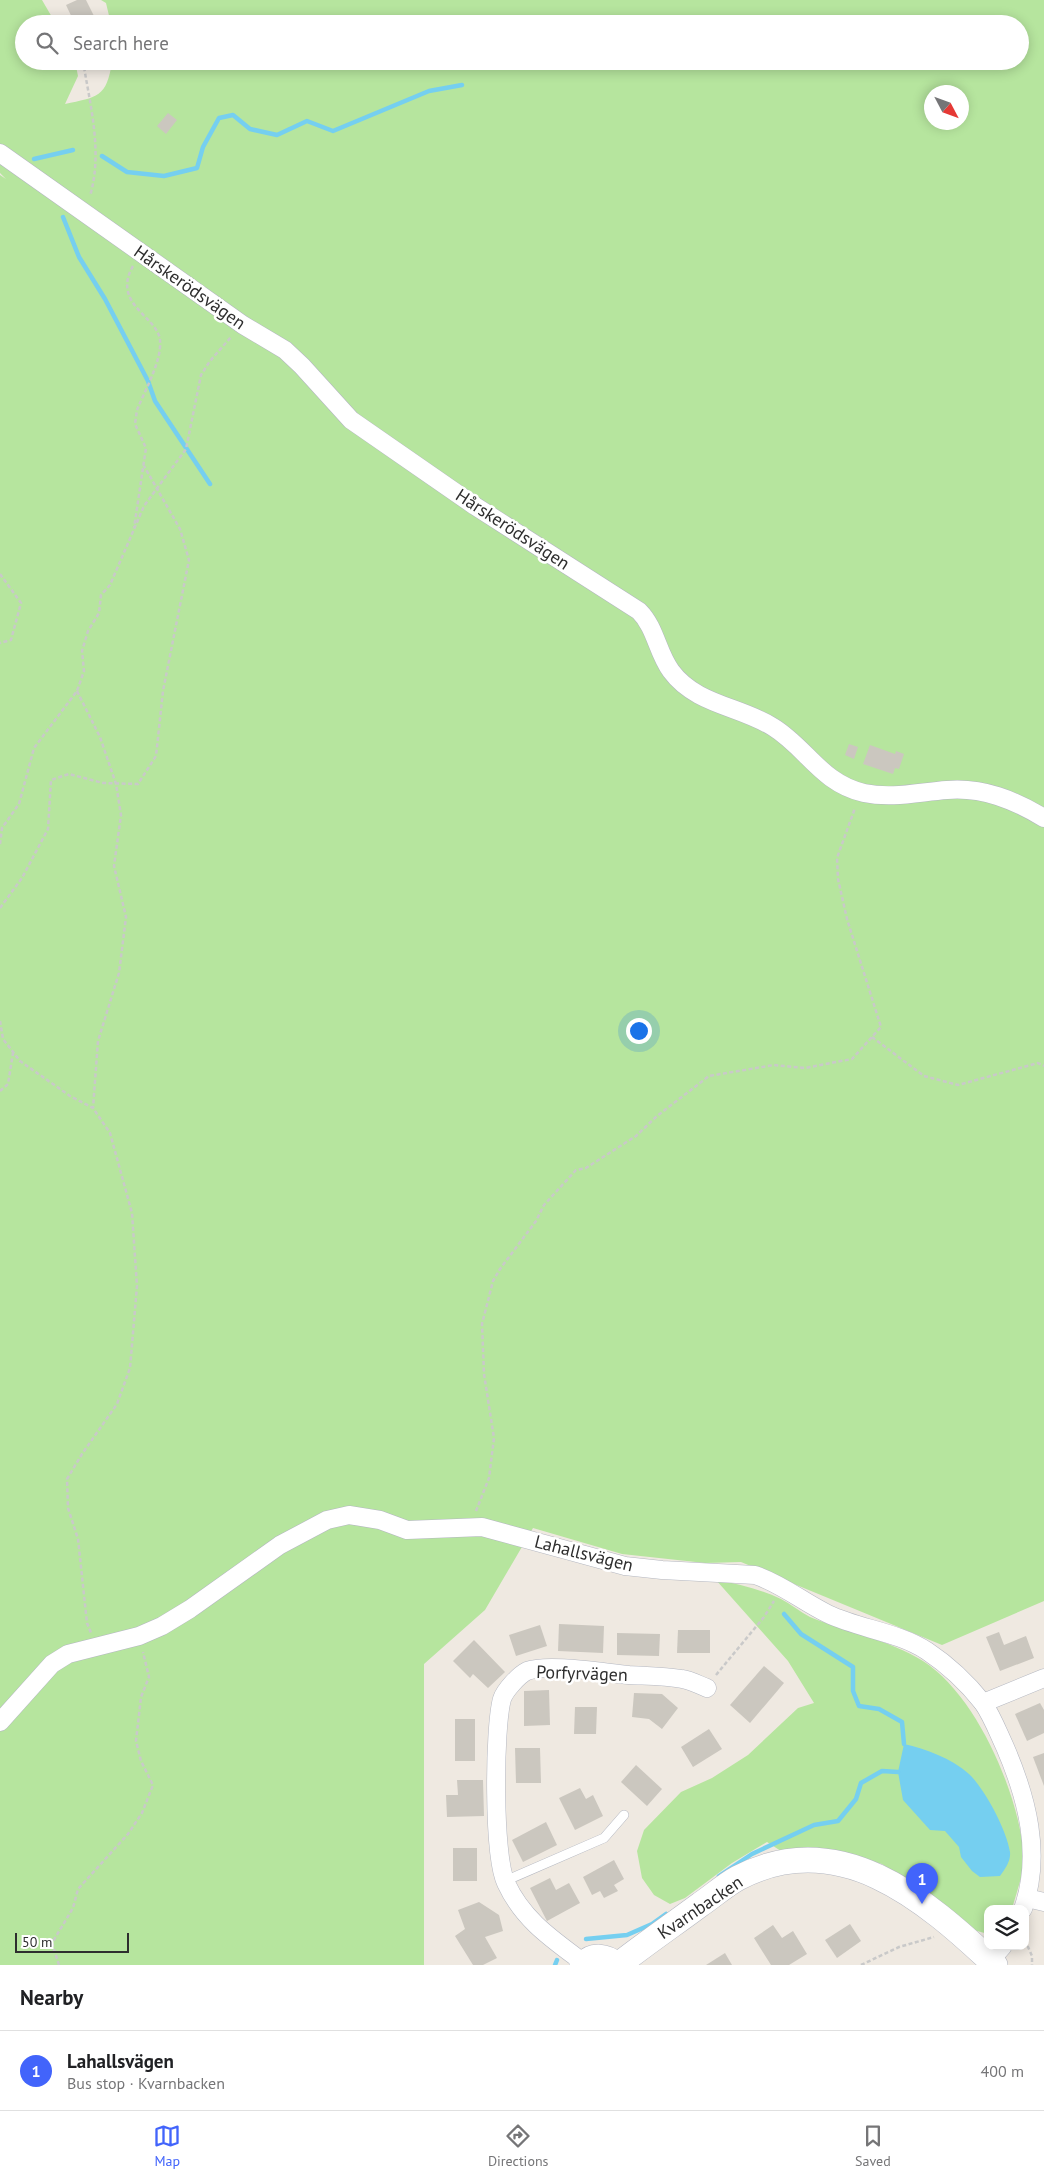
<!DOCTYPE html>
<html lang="en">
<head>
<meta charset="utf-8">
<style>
  :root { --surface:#fff; --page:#f2f2f2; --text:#202124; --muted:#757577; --line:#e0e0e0; --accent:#4264fb }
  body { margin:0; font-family:"PT Sans",sans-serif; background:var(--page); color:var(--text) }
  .controls { position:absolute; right:15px; bottom:15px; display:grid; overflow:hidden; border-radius:10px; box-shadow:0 2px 12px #0003 }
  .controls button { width:45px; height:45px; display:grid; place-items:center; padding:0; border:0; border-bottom:1px solid var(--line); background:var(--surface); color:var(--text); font:25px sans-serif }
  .compass { position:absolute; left:924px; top:85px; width:45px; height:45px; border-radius:50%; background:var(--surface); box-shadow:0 2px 12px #0003; rotate:131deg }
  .scale { position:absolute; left:15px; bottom:12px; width:114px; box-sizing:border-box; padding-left:5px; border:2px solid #2e2e2e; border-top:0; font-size:14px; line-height:18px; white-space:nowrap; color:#2e2e2e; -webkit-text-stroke:4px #fff; paint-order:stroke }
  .you { position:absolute; left:638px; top:1030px; width:18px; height:18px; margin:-12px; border:4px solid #fff; border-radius:50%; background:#1a73e8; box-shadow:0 0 0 8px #1a73e833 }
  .badge { display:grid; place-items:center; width:32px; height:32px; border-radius:50%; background:var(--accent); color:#fff; font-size:16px; font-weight:700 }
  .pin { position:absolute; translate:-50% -41px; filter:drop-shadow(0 1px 2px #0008) }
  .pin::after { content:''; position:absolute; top:26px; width:18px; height:15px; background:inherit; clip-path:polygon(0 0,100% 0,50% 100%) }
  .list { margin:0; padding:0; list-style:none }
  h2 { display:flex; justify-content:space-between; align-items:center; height:65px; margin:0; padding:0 20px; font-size:21px }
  h2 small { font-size:16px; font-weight:400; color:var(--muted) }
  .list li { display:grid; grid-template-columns:32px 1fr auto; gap:15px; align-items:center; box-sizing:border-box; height:80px; padding:0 20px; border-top:1px solid var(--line) }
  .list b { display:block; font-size:19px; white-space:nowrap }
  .list p { margin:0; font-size:16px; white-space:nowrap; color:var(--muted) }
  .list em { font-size:16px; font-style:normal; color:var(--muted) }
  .icon { flex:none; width:28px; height:28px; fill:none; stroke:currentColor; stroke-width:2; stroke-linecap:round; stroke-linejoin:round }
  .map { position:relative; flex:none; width:1044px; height:1965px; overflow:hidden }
  .search { position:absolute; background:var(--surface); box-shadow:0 2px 12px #0003; left:15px; right:15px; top:15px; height:55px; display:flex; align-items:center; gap:12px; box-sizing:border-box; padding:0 18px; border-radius:28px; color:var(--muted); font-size:19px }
  .sheet { height:145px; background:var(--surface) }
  nav { display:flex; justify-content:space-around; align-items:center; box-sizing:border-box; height:70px; border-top:1px solid var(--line); background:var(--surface); font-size:14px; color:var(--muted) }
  nav a { display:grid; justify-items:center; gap:2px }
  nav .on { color:var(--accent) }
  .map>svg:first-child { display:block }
  .green { fill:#b6e59e; fill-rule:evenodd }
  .water { fill:#75cff0 }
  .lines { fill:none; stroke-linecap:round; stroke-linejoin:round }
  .stream { stroke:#75cff0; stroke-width:4.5 }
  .building { fill:#cbc7bf }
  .lane-casing { stroke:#b4b7c1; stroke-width:10 }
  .street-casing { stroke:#b4b7c1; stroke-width:19 }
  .secondary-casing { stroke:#b4b7c1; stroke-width:26 }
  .path { stroke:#c9c9c9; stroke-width:2.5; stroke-dasharray:4 2.5; stroke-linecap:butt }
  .lane { stroke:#fff; stroke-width:9 }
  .street { stroke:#fff; stroke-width:18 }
  .secondary { stroke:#fff; stroke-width:25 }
  .labels { text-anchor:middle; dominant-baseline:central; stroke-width:5; stroke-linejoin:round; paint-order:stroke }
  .street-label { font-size:18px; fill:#2e2e2e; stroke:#fff }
</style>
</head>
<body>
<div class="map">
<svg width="1044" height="1965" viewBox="0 0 1044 1965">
  <rect width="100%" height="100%" fill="#efe9e1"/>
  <g class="green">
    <path d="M0,0h42l14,24h-32v37h51l3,15 -13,28c32,-7 42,-6 47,-43h908v-37h-909l-5,-21 -5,-3h943v1601l-102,44 -201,-83 -36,1 -83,-9 -89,-26 -48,82 -61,54v301h-424v-1790l6,4 -6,-6zM932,92h30v30h-30z"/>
    <path d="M716,1580c23,4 44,9 65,19 10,5 19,13 29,18 36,15 80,23 113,44 50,32 88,117 98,174 1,7 4,15 4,22 -1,15 -9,37 -13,52h-24v25l-18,-5 -24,-21 -64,-44 -40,-11h-58l-17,-11 -35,21 -47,35 -15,6 -16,-9 -12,-17 -5,-27 7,-21 37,-38 31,-14 36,-23 50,-47 16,-5 -26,-42z"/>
  </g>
  <path class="water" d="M904,1744c22,5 47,14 65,30 16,15 38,57 41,78 1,9 -5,17 -10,24l-20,1 -8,-6 -11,-14 -2,-10 -14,-16 -15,-1 -27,-30 -5,-28z"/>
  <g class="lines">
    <g class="stream">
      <path d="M102,156l25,16 37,4 33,-8 6,-21 16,-29 14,-3 17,14 27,6 30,-14 26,10 96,-40 33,-6"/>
      <path d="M34,159l39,-9"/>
      <path d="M63,217l16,40 26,42 43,82 7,20 55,83"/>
      <path d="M784,1614l17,20 52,33v24l6,15 20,3 23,13 2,22"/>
      <path d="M719,1876l33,-22 62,-29 24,-4 18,-22 5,-16 21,-12 16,1"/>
      <path d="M586,1939l41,-4 25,-11 14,-10"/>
      <path d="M555,1965l2,-5"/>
    </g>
  </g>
  <g class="building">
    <path d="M77,0h9l12,24h-23l-9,-19z"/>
    <path d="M168,113l9,7 -11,14 -9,-8z"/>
    <path d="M849,744l9,3 -4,12 -9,-4z"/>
    <path d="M870,745l25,9 1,-3 8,3 -5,15 -4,-1 -2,6 -30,-10z"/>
    <path d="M559,1624l45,2 -1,27 -45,-2z"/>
    <path d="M540,1625l7,21 -31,10 -7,-21z"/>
    <path d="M678,1630h32v23h-33z"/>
    <path d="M999,1632l5,13 22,-9 8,22 -34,13 -14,-34z"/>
    <path d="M617,1633l43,1 -1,22 -42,-1z"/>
    <path d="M474,1640l31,32 -17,16 -15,-14 -3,4 -17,-17z"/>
    <path d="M764,1666l20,17 -34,40 -20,-18z"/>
    <path d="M549,1690l1,35 -26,1v-35z"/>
    <path d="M634,1693l28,1 16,14 -16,21 -13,-10 -17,-2z"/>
    <path d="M1040,1703l4,7v23l-17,8 -12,-27z"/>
    <path d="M575,1707h22l-1,27h-22z"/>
    <rect x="455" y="1719" width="20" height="42"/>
    <path d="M709,1729l13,20 -29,18 -12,-20z"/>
    <path d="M515,1748h25l1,35h-25z"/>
    <path d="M1044,1753v33l-11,-29z"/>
    <path d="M636,1765l26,24 -15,17 -26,-24z"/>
    <path d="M457,1780h26l1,36 -37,1 -1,-22h12z"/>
    <path d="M580,1788l6,11 7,-4 10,21 -28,14 -16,-32z"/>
    <path d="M546,1822l11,23 -34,17 -11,-22z"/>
    <rect x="453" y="1848" width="24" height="33"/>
    <path d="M614,1860l10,19 -10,6 4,6 -14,7 -4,-7 -8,4 -9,-18z"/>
    <path d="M550,1878l6,12 13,-7 11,20 -33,18 -17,-33z"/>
    <path d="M479,1902l20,13 4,16 -18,6 12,21 -14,7h-10l-18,-29 10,-7 -7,-19z"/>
    <path d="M850,1924l11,17 -24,17 -12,-18z"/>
    <path d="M773,1925l9,13 11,-7 14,23 -18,11h-18l-17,-27z"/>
    <path d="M725,1953l7,12h-26z"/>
  </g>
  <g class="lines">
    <g class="lane-casing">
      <path id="lane" d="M505,1881l99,-43 20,-23"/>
    </g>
    <g class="street-casing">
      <g id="street">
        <path d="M0,153l243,172 42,25 17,16 49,54 124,86 164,105c17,17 18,41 32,60 25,34 69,35 102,56 34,21 48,56 91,66 28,6 55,-1 83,-3 36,-3 67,10 97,28"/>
        <path d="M983,1703l61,-25"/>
        <path d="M0,1722l52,-58 16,-10 71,-18 23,-10 28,-17 90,-64 47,-25 22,-5 31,5 27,10 75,-3 143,39 37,4 93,5c27,9 48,27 73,39 32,15 70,18 99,37 21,14 41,33 56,52 9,13 15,29 22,44 22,51 37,107 18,162"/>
        <path d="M1027,1898l17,4"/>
        <path d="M990,1961l13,-15"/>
        <path d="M584,1963c-32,-24 -61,-43 -78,-80 -13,-27 -12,-155 -4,-184 3,-9 17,-24 25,-28 21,-8 78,2 102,4 18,1 36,1 53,4 8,1 17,6 25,9"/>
      </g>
    </g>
    <g class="secondary-casing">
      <g id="secondary">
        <path d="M582,1965c11,-12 24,-9 36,0"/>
        <path d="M618,1965c27,-21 56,-41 83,-61 12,-8 24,-19 37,-26 101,-53 187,21 257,87"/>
      </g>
    </g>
    <g class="path">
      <path d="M83,61c7,44 20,91 7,135"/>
      <path d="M133,266c-22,38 25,51 27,74 2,21 -15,50 -23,70l-2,14 11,24 -12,80"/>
      <path d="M0,574l21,29 -10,37 -11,3"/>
      <path d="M77,691l23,46 16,47 5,31 -7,51 12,51 -7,56 -21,68 -5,67"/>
      <path d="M0,844l2,-16 17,-24 15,-56 43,-57 7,-20 -2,-20 6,-20 11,-18 2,-18 9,-10 34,-79 42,-57 15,-74 9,-14 21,-24"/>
      <path d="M0,908l22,-30 26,-49 3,-49 18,-6 34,9 35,1 18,-28 7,-65 26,-131 -9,-31 -36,-63"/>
      <path d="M0,1021l3,18 17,22 50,35 23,12 17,25 22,80 5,73 -7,82 -13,36 -35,50 -15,25 1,29 10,31 9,84 4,10"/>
      <path d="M872,1037l52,39 34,9 80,-22 6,3"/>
      <path d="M0,1091l8,-7 5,-31"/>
      <path d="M476,1511l13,-33 5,-40 -10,-64 -2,-50 11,-43 7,-12 36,-48 8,-16 32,-35 10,-2 50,-32 21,-20 52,-40 65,-11 31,3 47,-9 29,-32 -34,-108 -9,-40 -1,-21 18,-50"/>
      <path d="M716,1675l48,-58 10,-16"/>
      <path d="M1025,1940l7,16v9"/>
      <path d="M59,1965l-7,-22 21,-35 5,-19 50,-55 14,-21 11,-28 -12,-24 -5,-20 5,-44 8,-20 -6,-25"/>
      <path d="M861,1965l38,-18 35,-10"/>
    </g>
    <use href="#lane" class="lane"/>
    <use href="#street" class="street"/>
    <use href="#secondary" class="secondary"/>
  </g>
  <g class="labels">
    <g class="street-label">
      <text transform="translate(190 287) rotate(35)">Hårskerödsvägen</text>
      <text transform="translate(513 529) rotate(33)">Hårskerödsvägen</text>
      <text transform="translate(584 1553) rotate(14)">Lahallsvägen</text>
      <text transform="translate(582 1673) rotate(2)">Porfyrvägen</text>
      <text transform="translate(700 1907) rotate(-34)">Kvarnbacken</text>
    </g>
  </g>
</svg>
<div class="controls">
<button><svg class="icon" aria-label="layers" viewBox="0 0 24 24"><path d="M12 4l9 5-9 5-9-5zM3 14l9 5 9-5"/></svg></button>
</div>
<svg class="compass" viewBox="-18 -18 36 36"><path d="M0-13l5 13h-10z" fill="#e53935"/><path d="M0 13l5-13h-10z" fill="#757577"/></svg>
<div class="scale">50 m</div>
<div class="you"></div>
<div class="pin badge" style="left:922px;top:1904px">1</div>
<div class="search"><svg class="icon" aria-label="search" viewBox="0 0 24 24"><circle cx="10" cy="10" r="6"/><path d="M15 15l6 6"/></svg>Search here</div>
</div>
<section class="sheet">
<h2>Nearby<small></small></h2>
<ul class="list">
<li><span class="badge">1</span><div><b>Lahallsvägen</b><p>Bus stop · Kvarnbacken</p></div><em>400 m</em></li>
</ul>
</section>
<nav>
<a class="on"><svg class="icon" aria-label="map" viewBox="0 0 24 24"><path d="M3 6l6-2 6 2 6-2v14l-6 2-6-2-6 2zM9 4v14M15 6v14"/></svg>Map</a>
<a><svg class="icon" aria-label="directions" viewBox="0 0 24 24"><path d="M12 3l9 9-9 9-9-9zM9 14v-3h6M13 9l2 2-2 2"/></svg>Directions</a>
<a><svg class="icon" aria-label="saved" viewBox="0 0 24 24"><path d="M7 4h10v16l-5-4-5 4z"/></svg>Saved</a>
</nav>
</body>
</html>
